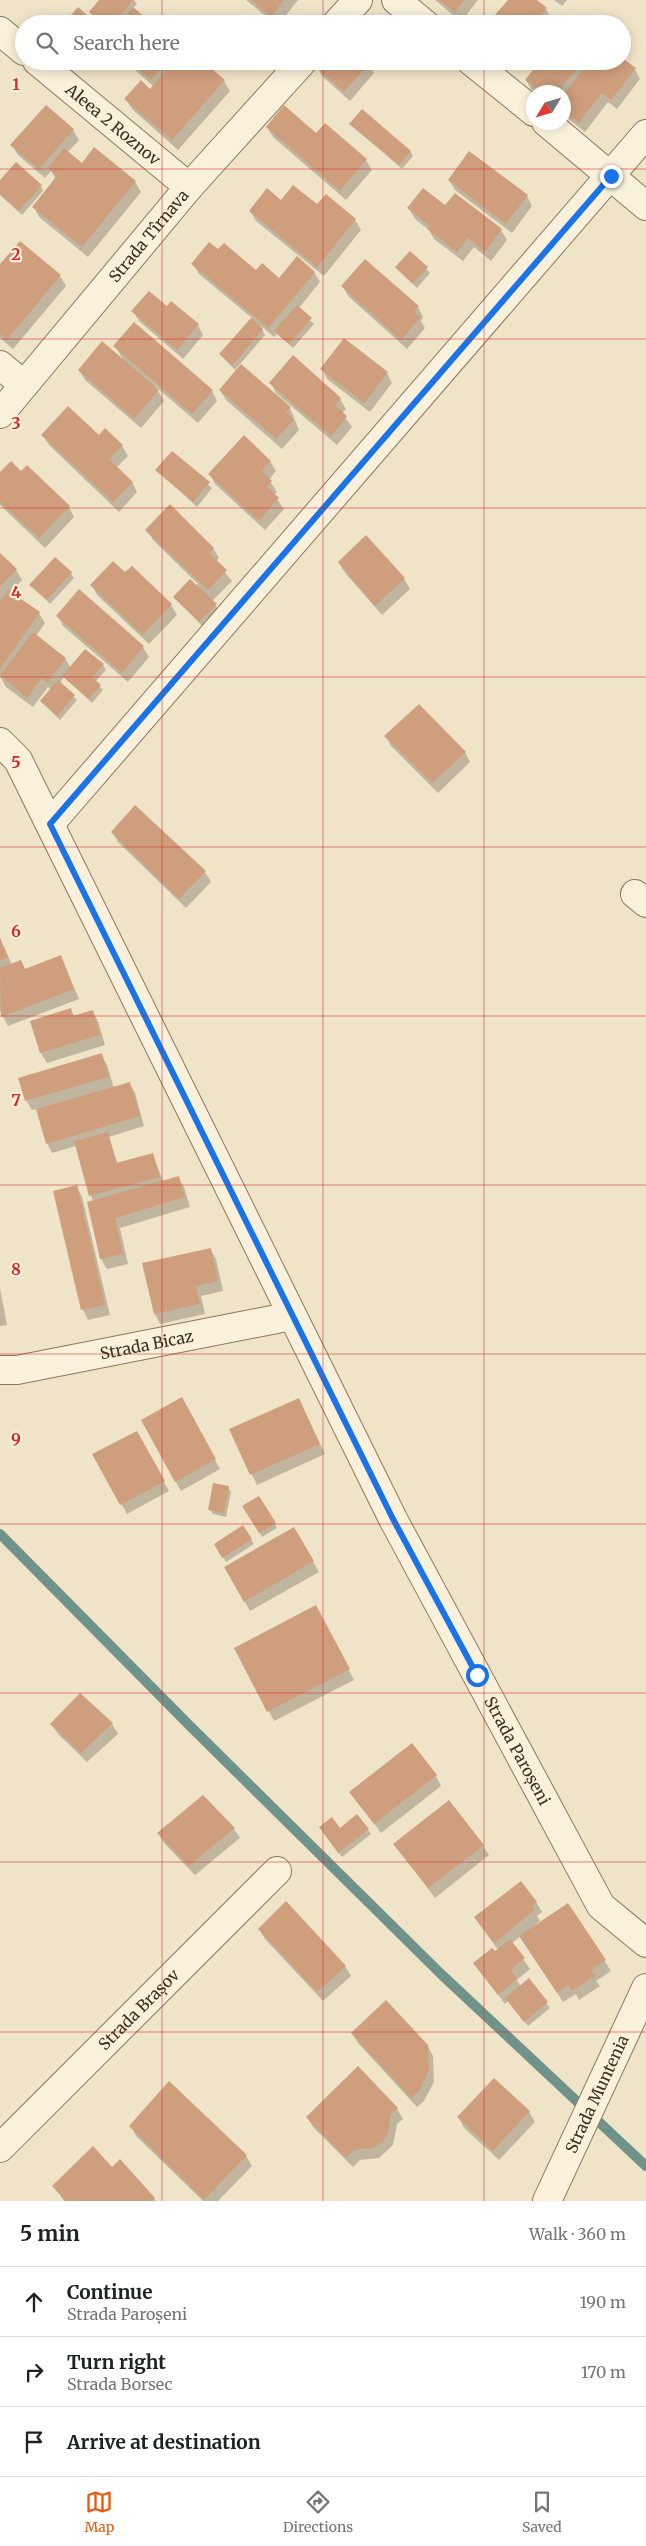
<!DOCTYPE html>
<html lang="en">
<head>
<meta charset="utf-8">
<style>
  :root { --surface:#fff; --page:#f6f6f6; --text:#202124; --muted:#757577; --line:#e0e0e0; --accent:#ea580c }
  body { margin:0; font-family:Merriweather,serif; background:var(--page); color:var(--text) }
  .compass { position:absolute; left:526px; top:85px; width:45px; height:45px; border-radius:50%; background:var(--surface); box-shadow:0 2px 12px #0003; rotate:232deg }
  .stop { position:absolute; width:15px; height:15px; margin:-11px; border:4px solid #1a73e8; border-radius:50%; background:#fff }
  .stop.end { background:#1a73e8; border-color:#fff; box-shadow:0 1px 5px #0008 }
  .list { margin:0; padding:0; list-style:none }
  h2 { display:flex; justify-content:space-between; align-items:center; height:65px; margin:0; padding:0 20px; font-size:21px }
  h2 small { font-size:16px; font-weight:400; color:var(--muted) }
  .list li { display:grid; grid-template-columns:32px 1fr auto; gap:15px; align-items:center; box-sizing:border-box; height:70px; padding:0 20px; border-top:1px solid var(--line) }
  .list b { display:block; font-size:19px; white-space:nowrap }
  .list p { margin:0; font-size:16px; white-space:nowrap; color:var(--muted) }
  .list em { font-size:16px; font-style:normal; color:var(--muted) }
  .icon { flex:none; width:28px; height:28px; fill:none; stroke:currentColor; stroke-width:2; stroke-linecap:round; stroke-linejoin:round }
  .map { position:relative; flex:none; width:646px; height:2201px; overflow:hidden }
  .search { position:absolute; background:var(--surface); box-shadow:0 2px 12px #0003; left:15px; right:15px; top:15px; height:55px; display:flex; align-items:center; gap:12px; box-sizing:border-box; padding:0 18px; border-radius:28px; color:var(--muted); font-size:19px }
  .sheet { height:275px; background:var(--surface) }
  nav { display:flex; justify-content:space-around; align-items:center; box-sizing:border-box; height:70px; border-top:1px solid var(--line); background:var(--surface); font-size:14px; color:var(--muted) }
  nav a { display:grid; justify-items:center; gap:2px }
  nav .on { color:var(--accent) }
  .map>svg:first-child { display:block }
  .shadow { fill:#0003 }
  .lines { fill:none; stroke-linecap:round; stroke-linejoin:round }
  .stream { stroke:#6f938a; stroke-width:10 }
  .building { fill:#cf9f7d }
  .minor-casing { stroke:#8d765c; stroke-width:30 }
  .minor { stroke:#faf1dc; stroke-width:28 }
  .route { stroke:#1a73e8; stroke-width:6 }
  .grid { fill:none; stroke:#d62828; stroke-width:1; stroke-opacity:0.55 }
  .labels { text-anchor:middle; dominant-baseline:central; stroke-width:4.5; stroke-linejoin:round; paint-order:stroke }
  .street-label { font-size:16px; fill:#3d2e20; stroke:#f7eed8 }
  .grid-label { font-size:16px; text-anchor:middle; font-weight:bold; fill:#d62828; stroke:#f7eed8; stroke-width:4.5; stroke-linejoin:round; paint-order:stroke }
</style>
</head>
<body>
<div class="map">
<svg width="646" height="2201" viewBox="0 0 646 2201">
  <rect width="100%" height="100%" fill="#f0e4c8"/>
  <g class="shadow">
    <path d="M100,0h34l3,4 -4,4 18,16h-50l-11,-12z"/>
    <path d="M246,0h52l-19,24h-4z"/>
    <path d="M435,0h43l-17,22z"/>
    <path d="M509,0h26l11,9 5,10 -4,5h-58z"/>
    <path d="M554,0h13l-5,6z"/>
    <path d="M77,61h19l-8,9z"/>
    <path d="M125,61h76l23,20 6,10 -52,59 -46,-41 -6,-10 24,-8 4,-4z"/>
    <path d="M541,61h81l13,8 5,10 -23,30 -9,-7 -23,30 -21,-17v-23h-28l-4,-2 -6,-10z"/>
    <path d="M369,64l5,9 -24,28 -28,-25 -5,-10z"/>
    <path d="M351,124l59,27 3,5 -11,13z"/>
    <path d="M267,127l49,7 50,26 6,10 -26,30 -73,-63z"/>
    <path d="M73,130l6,10 -12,13 15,11 13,-15 40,33 6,10 -53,65 -49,-40 -5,-10 21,-29 -4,-7 -6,7 -27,-23 -6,-10z"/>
    <path d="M449,180l78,16 5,10 -20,27 -57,-43z"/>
    <path d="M0,182l41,4 2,5 -21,24 -22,-20z"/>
    <path d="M326,196l29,24 6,10 -37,46 -68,-55 -6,-10 31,-9 36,4z"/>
    <path d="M445,207l56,23 6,10 -16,21 -17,-14 -11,14 -29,-22 -5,-9 -14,-11 -6,-10z"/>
    <path d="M410,252l20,21 -13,15 -21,-20z"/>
    <path d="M193,264l64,8 22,8 35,-8 6,10 -22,27 16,15 -21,24 -16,-14 -3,3 -14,-12 5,10 -30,35 -14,-15 31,-37 -53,-44z"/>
    <path d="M0,266l60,10 6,10 -53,63 -13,-11z"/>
    <path d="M343,286l75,21 5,10 -2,4 4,7 -18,21 -59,-53z"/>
    <path d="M167,308l31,17 5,10 -20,24 -44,-38 -6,-10z"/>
    <path d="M115,346l97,45 5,10 -19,22 -43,-37 9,15 -23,27 -56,-48 -6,-10 45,-9z"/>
    <path d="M322,369l65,4 5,10 -22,29 -43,-33z"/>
    <path d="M271,383l69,16 6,10 -4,4 10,14 -15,18 -61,-52z"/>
    <path d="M220,390l70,18 9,22 -17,19 -56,-49z"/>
    <path d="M43,435l56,2 23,9 6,10 -12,12 16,14 5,10 -18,20 -70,-67z"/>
    <path d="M172,452l40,36 -15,19 -40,-37z"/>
    <path d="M270,461l6,10 -7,9 8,12 -3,3 10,14 -19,21 -50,-46 -5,-10z"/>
    <path d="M0,474l69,33 5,10 -29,31 -45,-43z"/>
    <path d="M147,530l66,18 6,10 -3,3 16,20 -20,20 7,9 -17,16 -27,-29 23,-13 -45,-44z"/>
    <path d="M0,554l16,16 6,10 -12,13 29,20 6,10 -9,13 29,22 6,10 32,-3 3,5 -11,12 8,8 -11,13 -28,-26 -4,6 17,17 -17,20 -19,-19 10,-11 -3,-3 -15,20 -27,-20 -6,-11z"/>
    <path d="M339,563l65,16 6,10 -28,26 -37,-42z"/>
    <path d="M132,568l39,37 6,10 -28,29 -52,-49 -5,-10 33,-11z"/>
    <path d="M71,573l3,5 -24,26 -19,-19z"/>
    <path d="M79,591l64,56 6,10 -21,25 -65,-56 -5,-10z"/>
    <path d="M386,736l79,16 5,10 -32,31 -47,-47z"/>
    <path d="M112,832l93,40 6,10 -25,26 -68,-66z"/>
    <path d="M0,938l12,27 14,5 35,-13 18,42 -71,27 -8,-15z"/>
    <path d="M71,1010l4,7 17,-6 6,10 7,24 -58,18 -6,-10 -9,-31z"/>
    <path d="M101,1055l6,10 7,23 15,-5 6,10 9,33 -35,11 9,27 35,-9 10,26 15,-4 6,10 6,20 -70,21 8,36 -21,5 -6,-10 -13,-56 5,-1 -17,-56 -24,7 -5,-10 -10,-34 -5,1 -6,-10z"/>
    <path d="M77,1187l5,10 28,118 -22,5 -5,-10 -28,-118z"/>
    <path d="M210,1249l6,10 7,32 -22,5 4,18 -45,10 -5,-10z"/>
    <path d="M0,1288l7,37 -7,1z"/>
    <path d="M181,1399l39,70 -39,22 -39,-70z"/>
    <path d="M298,1399l27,55 -68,31 -26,-55z"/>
    <path d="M136,1432l33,59 -42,23 -33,-59z"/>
    <path d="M228,1487l3,5 -5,25 -13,-3 -3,-5z"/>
    <path d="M259,1497l18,31 -15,9 -18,-31z"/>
    <path d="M243,1527l11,17 -28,18 -11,-18z"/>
    <path d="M294,1529l25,43 -69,39 -24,-43z"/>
    <path d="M321,1617l33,63 -80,41 -38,-72z"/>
    <path d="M80,1695l32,29 6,10 -31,28 -29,-28 -6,-9z"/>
    <path d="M436,1776l5,10 -60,47 -30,-41z"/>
    <path d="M234,1829l6,9 -45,37 -31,-32 -5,-9z"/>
    <path d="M340,1829l28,1 3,4 -29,23 -19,-25z"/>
    <path d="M395,1844l88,2 6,9 -54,43z"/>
    <path d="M536,1902l6,10 -5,4 3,5 -5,4 1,1 32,-21 43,66 -15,10 4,5 -21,14 -3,-6 -13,8 -42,-66 -9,7 18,26 -13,11 4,7 8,-7 21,28 -22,18 -20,-25 -3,3 -30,-41 23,-13 -23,-32z"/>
    <path d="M259,1929l86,37 6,10 -28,25 -58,-62z"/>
    <path d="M352,2033l75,12 6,11 1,26 -10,19 -7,6 -59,-64z"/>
    <path d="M494,2079l35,33 6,10 -36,38 -35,-32 -5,-10z"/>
    <path d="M397,2109l6,10 -6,5 -4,21 -14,13 -19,2 -7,7 -40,-40 -6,-10z"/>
    <path d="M131,2126l115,30 6,10 -34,35h-15l-67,-65z"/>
    <path d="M120,2161l36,40h-92l-10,-15 58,-18z"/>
  </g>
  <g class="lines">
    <path class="stream" d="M0,1534l191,193 250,247 205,192"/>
  </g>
  <g class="building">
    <path d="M99,0h34l-20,24h-10l-14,-12z"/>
    <path d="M251,0h33l-13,17z"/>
    <path d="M439,0h25l-9,12z"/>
    <path d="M508,0h29l10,8 -14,16h-46z"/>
    <path d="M78,7l19,17h-34z"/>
    <path d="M133,7l20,17h-35z"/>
    <path d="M565,15l11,9h-18z"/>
    <path d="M622,58l14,10 -25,32 -9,-7 -23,30 -15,-12v-17l25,-33h33z"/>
    <path d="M129,61h38l-16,19z"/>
    <path d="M174,61h29l22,19 -53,60 -48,-41 17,-19 9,9z"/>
    <path d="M319,61h49l2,2 -26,29 -29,-26z"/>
    <path d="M540,61h43l-25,31h-17l-16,-12z"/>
    <path d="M46,105l28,24 -35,40 -29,-24z"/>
    <path d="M284,105l32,28 9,-10 42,36 -27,32 -74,-64z"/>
    <path d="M362,109l49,42 -12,14 -50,-41z"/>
    <path d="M94,147l42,34 -54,66 -50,-40 25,-31 -9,-8 16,-20 18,15z"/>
    <path d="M469,151l59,44 -22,29 -58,-44z"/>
    <path d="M16,162l26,23 -23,26 -19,-17v-14z"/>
    <path d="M293,185l24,19 9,-10 30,25 -39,48 -68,-56 18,-23 14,12z"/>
    <path d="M423,188l22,17 10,-12 47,36 -17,23 -17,-14 -11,14 -30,-23 3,-3 -23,-18z"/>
    <path d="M20,241l41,34 -54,65 -7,-6v-70z"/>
    <path d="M209,242l9,7 6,-6 32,27 6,-7 17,15 18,-22 18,16 -47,56 -77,-64z"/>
    <path d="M410,251l18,16 -15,17 -18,-17z"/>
    <path d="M365,259l54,47 -5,6 6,6 -19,22 -60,-54z"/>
    <path d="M149,291l18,15 4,-5 28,23 -22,26 -46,-39z"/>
    <path d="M297,305l15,13 -23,26 -15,-13z"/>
    <path d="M251,318l12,11 -31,37 -13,-12z"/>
    <path d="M134,322l79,68 -21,24 -79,-68z"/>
    <path d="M344,338l44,34 -24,31 -44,-34z"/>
    <path d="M102,341l57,49 -25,29 -56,-49z"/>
    <path d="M293,355l48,43 -6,7 12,11 -16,20 -62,-53z"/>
    <path d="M241,364l50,43 -5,5 8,8 -18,19 -57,-49z"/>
    <path d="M68,406l31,29 6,-7 18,17 -14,14 24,23 -20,20 -72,-67z"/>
    <path d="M244,435l27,26 -9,10 10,10 -5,6 12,11 -20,23 -51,-47z"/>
    <path d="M172,451l38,31 -17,20 -38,-32z"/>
    <path d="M11,461l10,10 6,-6 43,41 -31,32 -39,-36v-30z"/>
    <path d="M170,504l44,44 -5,5 18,17 -19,20 -63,-60z"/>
    <path d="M366,535l39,43 -30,28 -37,-44z"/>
    <path d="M0,553l17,16 -17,18z"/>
    <path d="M55,557l17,15 -25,28 -18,-15z"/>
    <path d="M113,561l12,11 7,-6 40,38 -29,31 -53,-50z"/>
    <path d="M190,579l27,25 -18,18 -26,-25z"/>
    <path d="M79,589l65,57 -22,27 -66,-57z"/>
    <path d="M8,590l32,22 -40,57v-68z"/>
    <path d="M33,632l33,26 -19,25 -5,-5 -15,20 -27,-23z"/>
    <path d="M85,649l19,15 -12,13 9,8 -12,14 -27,-23z"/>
    <path d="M58,680l17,15 -18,21 -17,-15z"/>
    <path d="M419,704l47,48 -34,31 -48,-47z"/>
    <path d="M135,805l71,66 -27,28 -68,-67z"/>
    <path d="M0,938l8,19 -8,4z"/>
    <path d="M61,955l13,34 -73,28 -1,-49 21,-8 4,9z"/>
    <path d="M71,1008l2,8 20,-6 7,25 -60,18 -10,-32z"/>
    <path d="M102,1053l7,24 -84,24 -7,-23z"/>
    <path d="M130,1082l10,34 -94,28 -10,-35z"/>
    <path d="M108,1132l8,31 37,-10 7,24 -71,19 -15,-55z"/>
    <path d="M179,1176l6,21 -70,21 8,36 -23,5 -13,-57z"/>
    <path d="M77,1185l28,120 -24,5 -28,-119z"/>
    <path d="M211,1248l7,33 -22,5 4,18 -46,10 -12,-51z"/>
    <path d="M182,1397l34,62 -41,23 -34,-62z"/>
    <path d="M299,1398l21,46 -70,31 -21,-46z"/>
    <path d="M137,1431l28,50 -45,24 -28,-51z"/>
    <path d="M213,1483l16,3 -5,27 -16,-3z"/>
    <path d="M259,1496l17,27 -17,10 -17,-27z"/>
    <path d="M243,1525l9,14 -30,19 -8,-14z"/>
    <path d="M294,1527l20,34 -70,41 -20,-35z"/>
    <path d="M316,1605l34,64 -83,43 -33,-64z"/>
    <path d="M80,1693l33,30 -32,30 -31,-29z"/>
    <path d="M412,1743l25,32 -63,49 -25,-32z"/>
    <path d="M203,1795l32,33 -46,38 -32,-33z"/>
    <path d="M449,1800l35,45 -56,43 -35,-44z"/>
    <path d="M357,1814l12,15 -31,24 -19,-26 13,-10 8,11z"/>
    <path d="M521,1881l16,21 -5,4 3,4 -41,33 -20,-26z"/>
    <path d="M286,1901l60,65 -29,26 -59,-63z"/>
    <path d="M568,1903l38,57 -15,10 4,6 -23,15 -3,-6 -12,8 -38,-57z"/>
    <path d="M510,1939l15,19 -14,12 6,9 -19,16 -25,-32 19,-15 3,3z"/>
    <path d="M529,1978l19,24 -24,20 -19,-24z"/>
    <path d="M386,2000l42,45 1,26 -10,20 -8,7 -60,-65z"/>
    <path d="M358,2066l40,42 -7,6 -3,20 -6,8 -9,6 -19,2 -8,8 -40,-41z"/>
    <path d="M494,2078l36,33 -37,40 -36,-34z"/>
    <path d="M169,2081l78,74 -43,45 -75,-74z"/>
    <path d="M93,2146l19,21 8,-8 35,39 -3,3h-86l-14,-15z"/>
  </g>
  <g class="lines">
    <g class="minor-casing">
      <g id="minor">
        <path d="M396,0l29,24"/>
        <path d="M336,24l22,-24"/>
        <path d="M0,31l24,20"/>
        <path id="s1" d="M37,61l152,126"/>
        <path d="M471,61l63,51"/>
        <path d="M546,122l100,84"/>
        <path d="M0,365l24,20"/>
        <path id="s2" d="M0,414l189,-227 114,-126"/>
        <path id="s3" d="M0,742l18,18 375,759 208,387 45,37"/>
        <path d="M50,824l596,-690"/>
        <path d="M635,894l11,9"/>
        <path id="s4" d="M0,1370h17l275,-54"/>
        <path id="s5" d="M0,2148l277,-277"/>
        <path id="s6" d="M547,2201l99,-213"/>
      </g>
    </g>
    <use href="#minor" class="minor"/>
  </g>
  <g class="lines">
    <path class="route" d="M477,1675l-84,-156 -343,-695 561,-648"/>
  </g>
  <path class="grid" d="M162,0v24M323,0v24M484,0v24M162,61v2140M323,61v2140M484,61v2140M0,169h646M0,339h646M0,508h646M0,677h646M0,847h646M0,1016h646M0,1185h646M0,1354h646M0,1524h646M0,1693h646M0,1862h646M0,2032h646"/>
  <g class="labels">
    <g class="street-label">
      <text stroke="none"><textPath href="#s1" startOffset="99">Aleea 2 Roznov</textPath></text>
      <text stroke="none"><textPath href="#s2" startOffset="232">Strada Tîrnava</textPath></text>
      <text stroke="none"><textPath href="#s4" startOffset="149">Strada Bicaz</textPath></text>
      <text stroke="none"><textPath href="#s3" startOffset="1135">Strada Paroșeni</textPath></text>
      <text stroke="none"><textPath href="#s5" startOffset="196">Strada Brașov</textPath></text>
      <text stroke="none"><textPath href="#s6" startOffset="118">Strada Muntenia</textPath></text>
    </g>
  </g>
  <g class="grid-label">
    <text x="16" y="90">1</text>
    <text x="16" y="260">2</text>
    <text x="16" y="429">3</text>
    <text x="16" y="598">4</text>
    <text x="16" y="768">5</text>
    <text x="16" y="937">6</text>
    <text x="16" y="1106">7</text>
    <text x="16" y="1275">8</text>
    <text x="16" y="1445">9</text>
  </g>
</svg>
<svg class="compass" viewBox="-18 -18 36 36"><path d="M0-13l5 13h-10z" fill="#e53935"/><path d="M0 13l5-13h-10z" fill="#757577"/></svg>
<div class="stop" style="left:477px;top:1675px"></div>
<div class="stop end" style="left:611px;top:176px"></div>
<div class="search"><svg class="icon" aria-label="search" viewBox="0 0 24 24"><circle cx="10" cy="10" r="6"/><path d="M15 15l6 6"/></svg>Search here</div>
</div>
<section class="sheet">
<h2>5 min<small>Walk · 360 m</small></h2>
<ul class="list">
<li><svg class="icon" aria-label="ahead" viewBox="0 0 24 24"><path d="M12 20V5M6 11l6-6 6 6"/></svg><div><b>Continue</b><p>Strada Paroșeni</p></div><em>190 m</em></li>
<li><svg class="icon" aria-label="right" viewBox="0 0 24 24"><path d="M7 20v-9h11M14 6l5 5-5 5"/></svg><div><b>Turn right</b><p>Strada Borsec</p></div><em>170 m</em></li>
<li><svg class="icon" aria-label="arrive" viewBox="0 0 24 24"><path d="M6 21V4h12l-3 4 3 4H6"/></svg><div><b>Arrive at destination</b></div></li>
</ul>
</section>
<nav>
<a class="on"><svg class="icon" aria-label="map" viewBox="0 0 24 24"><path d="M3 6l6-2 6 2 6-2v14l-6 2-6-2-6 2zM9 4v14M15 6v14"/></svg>Map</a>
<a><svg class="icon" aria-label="directions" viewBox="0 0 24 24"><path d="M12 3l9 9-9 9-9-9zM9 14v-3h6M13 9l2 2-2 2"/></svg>Directions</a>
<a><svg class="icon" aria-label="saved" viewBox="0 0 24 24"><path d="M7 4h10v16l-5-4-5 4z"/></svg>Saved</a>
</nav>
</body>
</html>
